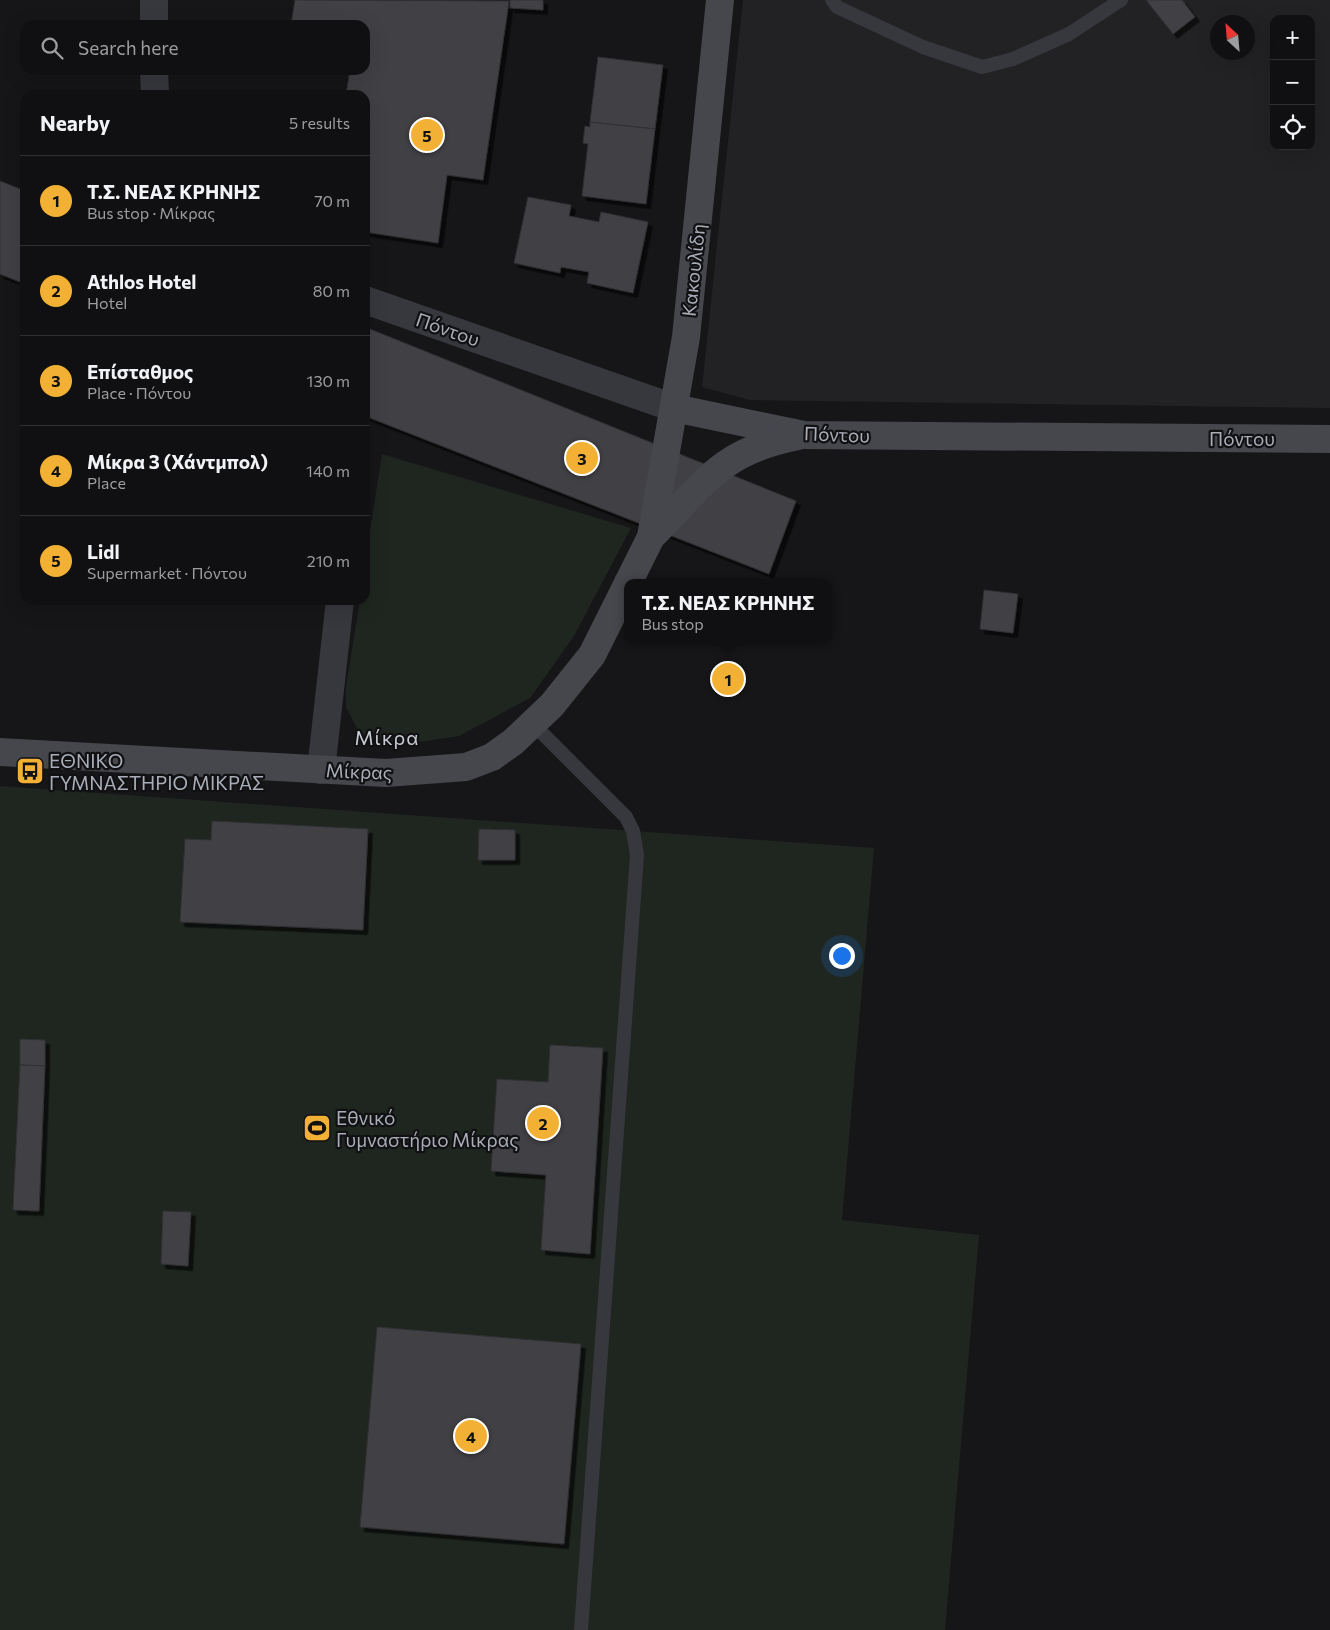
<!DOCTYPE html>
<html lang="en">
<head>
<meta charset="utf-8">
<style>
  :root { --surface:#101012; --page:#1e1e20; --text:#f1f3f6; --muted:#9c9d9f; --line:#303032; --accent:#f2b134 }
  body { margin:0; font-family:Commissioner,sans-serif; background:var(--page); color:var(--text) }
  .controls { position:absolute; right:15px; top:15px; display:grid; overflow:hidden; border-radius:10px; box-shadow:0 5px 20px #0002 }
  .controls button { width:45px; height:45px; display:grid; place-items:center; padding:0; border:0; border-bottom:1px solid var(--line); background:var(--surface); color:var(--text); font:25px sans-serif }
  .compass { position:absolute; left:1210px; top:15px; width:45px; height:45px; border-radius:50%; background:var(--surface); box-shadow:0 5px 20px #0002; rotate:334deg }
  .you { position:absolute; left:841px; top:955px; width:18px; height:18px; margin:-12px; border:4px solid #fff; border-radius:50%; background:#1a73e8; box-shadow:0 0 0 8px #1a73e833 }
  .badge { display:grid; place-items:center; width:32px; height:32px; border-radius:50%; background:var(--accent); color:#111; font-size:16px; font-weight:700 }
  .pin { position:absolute; translate:-50% -50%; border:2px solid #fff; box-shadow:0 1px 5px #0006 }
  .popup { position:absolute; left:624px; top:579px; width:208px; height:65px; box-sizing:border-box; display:grid; place-content:center; border-radius:10px; background:var(--surface); filter:drop-shadow(0 1px 4px #0005); font-size:16px; white-space:nowrap; color:var(--muted) }
  .popup b { font-size:19px; color:var(--text) }
  .popup::after { content:''; position:absolute; left:50%; top:100%; margin-left:-10px; border:10px solid transparent; border-top-color:var(--surface) }
  .list { margin:0; padding:0; list-style:none }
  h2 { display:flex; justify-content:space-between; align-items:center; height:65px; margin:0; padding:0 20px; font-size:21px }
  h2 small { font-size:16px; font-weight:400; color:var(--muted) }
  .list li { display:grid; grid-template-columns:32px 1fr auto; gap:15px; align-items:center; box-sizing:border-box; height:90px; padding:0 20px; border-top:1px solid var(--line) }
  .list b { display:block; font-size:19px; white-space:nowrap }
  .list p { margin:0; font-size:16px; white-space:nowrap; color:var(--muted) }
  .list em { font-size:16px; font-style:normal; color:var(--muted) }
  .icon { flex:none; width:28px; height:28px; fill:none; stroke:currentColor; stroke-width:2; stroke-linecap:round; stroke-linejoin:round }
  .map { position:relative; flex:none; width:1330px; height:1630px; overflow:hidden }
  .search { position:absolute; background:var(--surface); box-shadow:0 5px 20px #0002; left:20px; top:20px; width:350px; height:55px; display:flex; align-items:center; gap:12px; box-sizing:border-box; padding:0 18px; border-radius:15px; color:var(--muted); font-size:19px }
  .panel { position:absolute; background:var(--surface); box-shadow:0 5px 20px #0002; left:20px; top:90px; width:350px; height:515px; border-radius:15px }
  .map>svg:first-child { display:block }
  .built { fill:#222225; fill-rule:evenodd }
  .green { fill:#1e261f }
  .building { fill:#404145; stroke:#303034; filter:url(#shadow) }
  .lines { fill:none; stroke-linecap:round; stroke-linejoin:round }
  .lane { stroke:#37383d; stroke-width:14 }
  .street { stroke:#37383d; stroke-width:28 }
  .secondary { stroke:#45474d; stroke-width:28 }
  .labels { text-anchor:middle; dominant-baseline:central; stroke-width:4.5; stroke-linejoin:round; paint-order:stroke }
  .street-label { font-size:19px; fill:#a8adb8; stroke:#111113 }
  .poi-label { font-size:19px; fill:#a8adb8; stroke:#111113; text-anchor:start }
  .neighbourhood-label { font-size:20px; letter-spacing:1px; fill:#c9ccd4; stroke:#111113 }
</style>
</head>
<body>
<div class="map">
<svg width="1330" height="1630" viewBox="0 0 1330 1630">
  <defs>
    <filter id="shadow"><feDropShadow dx="4.5" dy="4.5" stdDeviation="0" flood-color="#0009"/></filter>
  </defs>
  <rect width="100%" height="100%" fill="#161618"/>
  <path class="built" d="M743,0h587v408l-581,-8 -47,-13zM1274,19h37v127h-37zM1218,22h30v30h-30z"/>
  <g class="green">
    <path d="M382,454l249,74 -57,108 -44,62 -71,38 -59,9 -39,-9 -15,-29v-20l14,-87h5v-36z"/>
    <path d="M0,786l874,62 -32,372 137,15 -34,395h-945z"/>
  </g>
  <g class="building">
    <path d="M295,0l214,1 -26,179 -36,-5 -9,68 -73,-11v-137h-19l4,-25h15v-45h-74z"/>
    <path d="M510,0h33v10l-33,-2z"/>
    <path d="M1146,0h36l13,17 -22,17z"/>
    <path d="M598,57l65,8 -8,64 -65,-7z"/>
    <path d="M590,122l65,7 -9,75 -64,-8 6,-52 -5,-1 2,-17 5,1z"/>
    <path d="M0,181l25,10v93l-25,-10z"/>
    <path d="M528,197l43,8 -2,11 30,6 2,-10 47,10 -15,71 -46,-10 2,-11 -28,-5 -1,6 -46,-10z"/>
    <path d="M365,327l431,174 -27,73 -404,-158z"/>
    <path d="M984,590l34,4 -5,39 -33,-4z"/>
    <path d="M212,821l156,8 -5,101 -183,-8 5,-83 26,1z"/>
    <path d="M479,829l36,1v30h-37z"/>
    <path d="M20,1039l25,1v26l-25,-1z"/>
    <path d="M550,1045l53,3 -13,206 -49,-4 5,-75 -55,-4 6,-92 51,3z"/>
    <path d="M20,1065l25,1 -6,145 -26,-1z"/>
    <path d="M163,1211l28,1 -3,54 -27,-2z"/>
    <path d="M377,1327l204,17 -17,200 -204,-17z"/>
  </g>
  <g class="lines">
    <g class="lane">
      <path d="M832,0l5,7 86,40 59,20 31,-8 56,-25 52,-34"/>
      <path d="M533,724l93,93 7,14 4,24 -56,775"/>
    </g>
    <g class="street">
      <path d="M154,25v-25"/>
      <path d="M154,70l1,25"/>
      <path d="M365,300l309,108"/>
      <path d="M321,770l19,-170"/>
    </g>
    <g class="secondary">
      <path d="M674,408l130,27 526,4"/>
      <path d="M651,537c25,-24 47,-53 75,-73 21,-15 47,-23 72,-28"/>
      <path d="M628,583l23,-46 35,-200 34,-337"/>
      <path d="M0,752l386,21 80,-6 26,-10 21,-15 39,-37 40,-50 36,-72"/>
    </g>
  </g>
  <defs>
    <g id="bus-square" transform="scale(1.4375)"><rect x="-9" y="-9" width="18" height="18" rx="4" fill="#f2b134" stroke="#111113"/><path d="M-5-6H5V4H4V6H2V4H-2V6H-4V4H-5ZM-3.5-4V0h7V-4ZM-3.5 1.2v1.5H-2V1.2ZM2 1.2v1.5H3.5V1.2Z" fill="#111"/></g>
    <g id="stadium-square" transform="scale(1.4375)"><rect x="-9" y="-9" width="18" height="18" rx="4" fill="#f2b134" stroke="#111113"/><path d="M0-5a6.5 5 0 1 0 0 10a6.5 5 0 1 0 0-10ZM-3.5-1.8h7v3.6h-7Z" fill="#111"/></g>
  </defs>
  <g fill-rule="evenodd">
    <use href="#bus-square" x="30" y="771"/>
    <use href="#stadium-square" x="317" y="1128"/>
  </g>
  <g class="labels">
    <g class="street-label">
      <text transform="translate(693 270) rotate(-84)">Κακουλίδη</text>
      <text transform="translate(448 329) rotate(19)">Πόντου</text>
      <text transform="translate(837 434) rotate(2)">Πόντου</text>
      <text x="1242" y="438">Πόντου</text>
      <text transform="translate(359 771) rotate(2)">Μίκρας</text>
    </g>
    <g class="poi-label">
      <text x="49" y="760">ΕΘΝΙΚΟ<tspan x="49" dy="22">ΓΥΜΝΑΣΤΗΡΙΟ ΜΙΚΡΑΣ</tspan></text>
      <text x="336" y="1117">Εθνικό<tspan x="336" dy="22">Γυμναστήριο Μίκρας</tspan></text>
    </g>
    <g class="neighbourhood-label">
      <text x="387" y="737">Μίκρα</text>
    </g>
  </g>
</svg>
<div class="controls">
<button>+</button>
<button>−</button>
<button><svg class="icon" aria-label="locate" viewBox="0 0 24 24"><circle cx="12" cy="12" r="6"/><path d="M12 2v4M12 18v4M2 12h4M18 12h4"/></svg></button>
</div>
<svg class="compass" viewBox="-18 -18 36 36"><path d="M0-13l5 13h-10z" fill="#e53935"/><path d="M0 13l5-13h-10z" fill="#9c9d9f"/></svg>
<div class="you"></div>
<div class="pin badge" style="left:728px;top:679px">1</div>
<div class="popup"><b>Τ.Σ. ΝΕΑΣ ΚΡΗΝΗΣ</b>Bus stop</div>
<div class="pin badge" style="left:543px;top:1123px">2</div>
<div class="pin badge" style="left:582px;top:458px">3</div>
<div class="pin badge" style="left:471px;top:1436px">4</div>
<div class="pin badge" style="left:427px;top:135px">5</div>
<div class="search"><svg class="icon" aria-label="search" viewBox="0 0 24 24"><circle cx="10" cy="10" r="6"/><path d="M15 15l6 6"/></svg>Search here</div>
<section class="panel">
<h2>Nearby<small>5 results</small></h2>
<ul class="list">
<li><span class="badge">1</span><div><b>Τ.Σ. ΝΕΑΣ ΚΡΗΝΗΣ</b><p>Bus stop · Μίκρας</p></div><em>70 m</em></li>
<li><span class="badge">2</span><div><b>Athlos Hotel</b><p>Hotel</p></div><em>80 m</em></li>
<li><span class="badge">3</span><div><b>Επίσταθμος</b><p>Place · Πόντου</p></div><em>130 m</em></li>
<li><span class="badge">4</span><div><b>Μίκρα 3 (Χάντμπολ)</b><p>Place</p></div><em>140 m</em></li>
<li><span class="badge">5</span><div><b>Lidl</b><p>Supermarket · Πόντου</p></div><em>210 m</em></li>
</ul>
</section>
</div>
</body>
</html>
